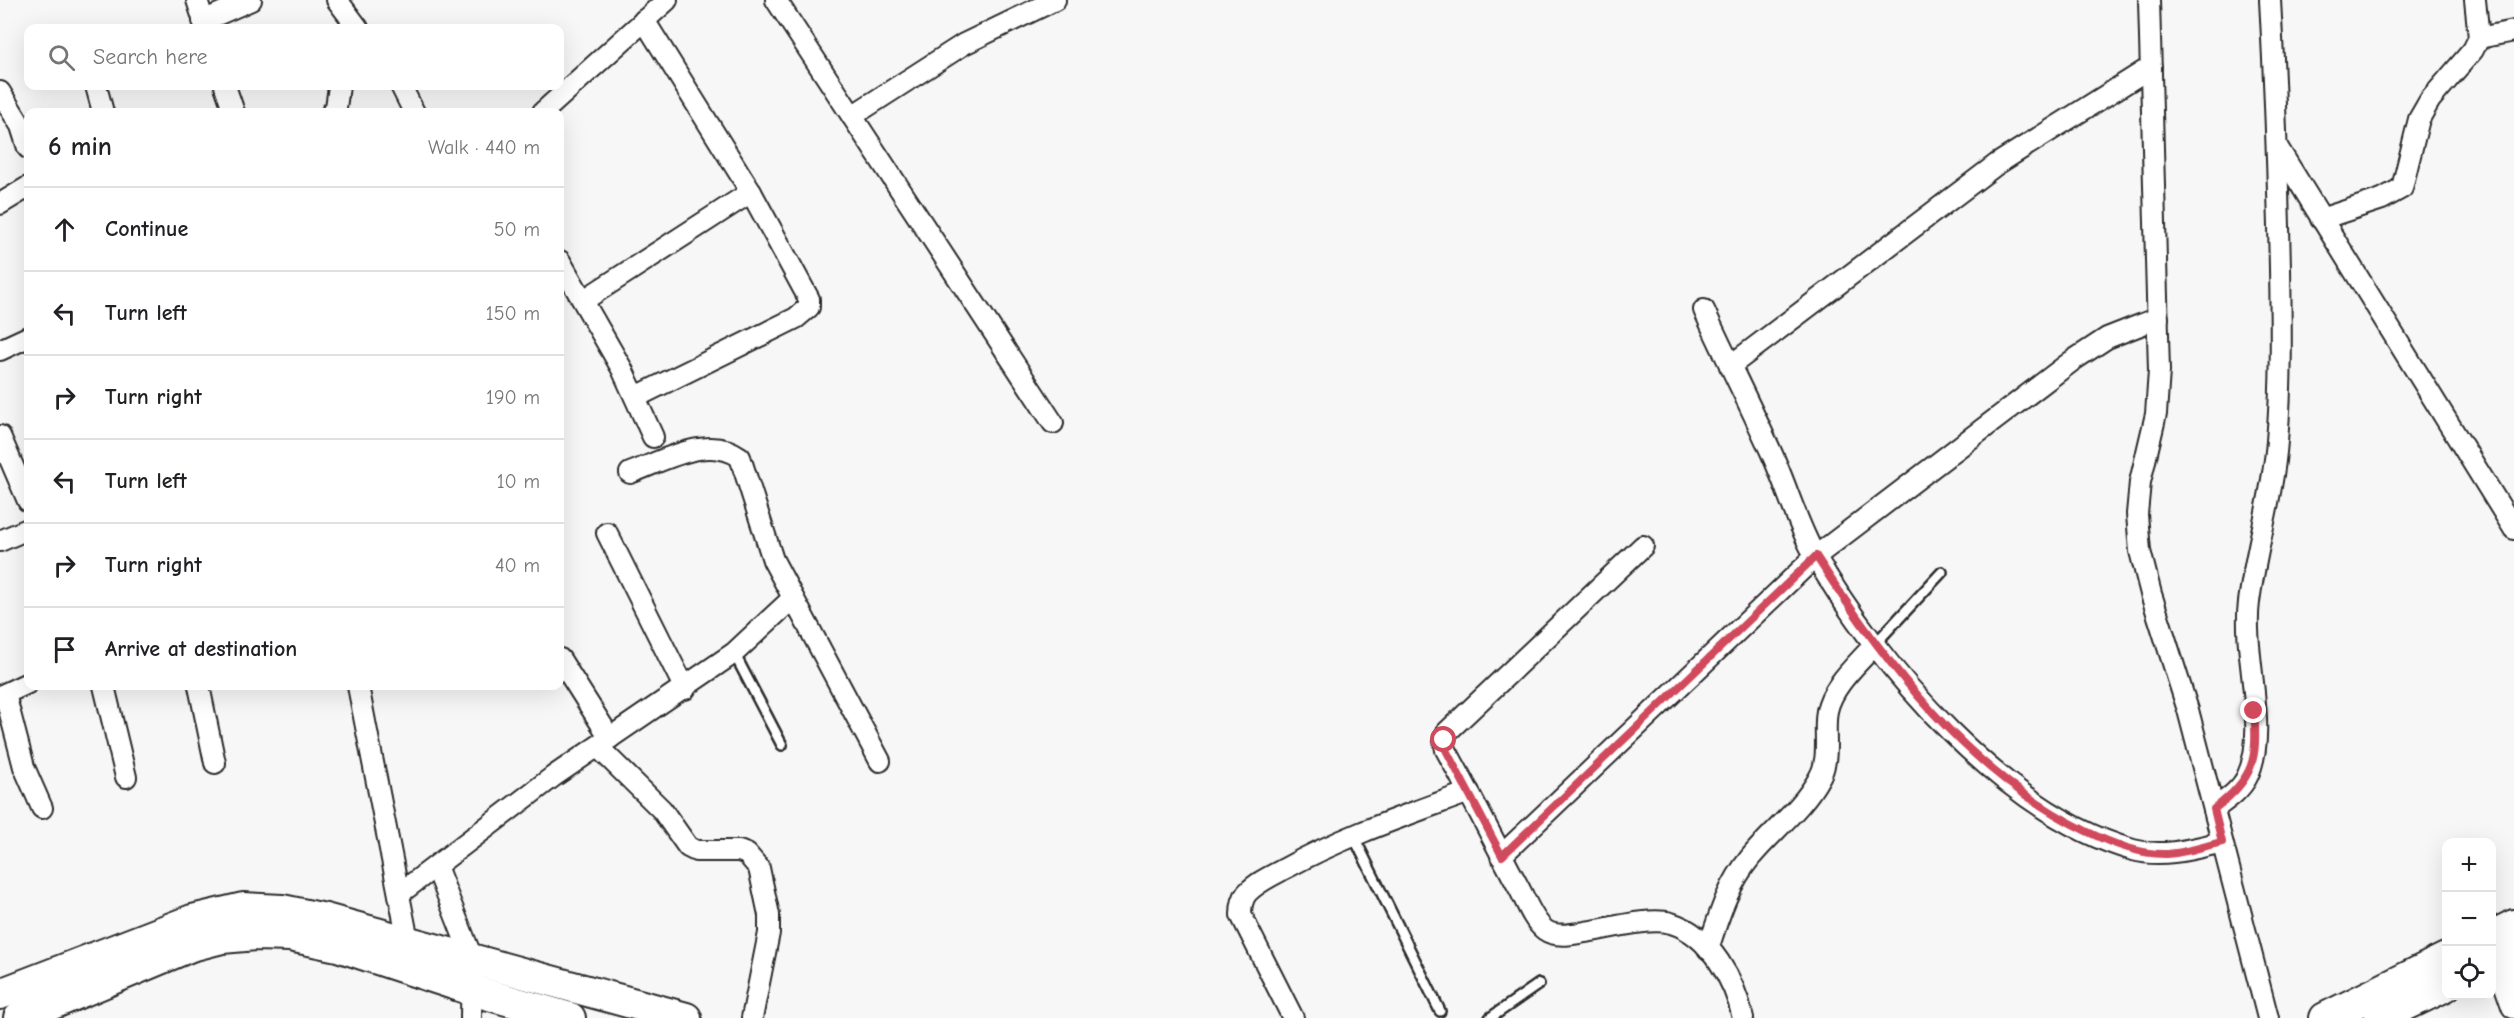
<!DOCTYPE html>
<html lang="en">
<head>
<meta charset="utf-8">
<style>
  :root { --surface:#fff; --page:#f6f6f6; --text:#202124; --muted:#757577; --line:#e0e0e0 }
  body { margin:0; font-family:"Comic Neue",sans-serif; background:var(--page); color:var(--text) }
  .controls { position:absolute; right:18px; bottom:18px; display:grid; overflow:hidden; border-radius:12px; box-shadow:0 6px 24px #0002 }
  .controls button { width:54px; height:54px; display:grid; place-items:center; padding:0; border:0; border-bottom:2px solid var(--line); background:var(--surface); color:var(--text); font:30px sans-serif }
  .stop { position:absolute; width:18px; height:18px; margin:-14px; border:4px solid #d1495b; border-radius:50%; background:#fff }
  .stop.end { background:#d1495b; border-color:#fff; box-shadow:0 2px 6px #0008 }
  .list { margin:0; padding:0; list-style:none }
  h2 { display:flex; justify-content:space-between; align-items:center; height:78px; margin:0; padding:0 24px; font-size:26px }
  h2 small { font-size:20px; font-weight:400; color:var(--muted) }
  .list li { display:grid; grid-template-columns:39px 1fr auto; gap:18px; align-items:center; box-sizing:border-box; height:84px; padding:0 24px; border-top:2px solid var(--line) }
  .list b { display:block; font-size:22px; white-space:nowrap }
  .list em { font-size:20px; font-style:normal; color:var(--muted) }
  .icon { flex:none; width:33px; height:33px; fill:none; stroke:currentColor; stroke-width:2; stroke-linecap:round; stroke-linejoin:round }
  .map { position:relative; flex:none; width:2514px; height:1018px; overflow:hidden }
  .search { position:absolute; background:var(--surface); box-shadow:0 6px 24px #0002; left:24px; top:24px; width:540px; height:66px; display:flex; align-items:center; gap:15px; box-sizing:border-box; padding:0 21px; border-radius:12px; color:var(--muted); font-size:22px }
  .panel { position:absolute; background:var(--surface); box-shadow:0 6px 24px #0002; left:24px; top:108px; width:540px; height:582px; border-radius:12px }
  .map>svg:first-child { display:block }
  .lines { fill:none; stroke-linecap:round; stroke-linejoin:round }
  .service-casing { stroke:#2b2b2b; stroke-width:14 }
  .minor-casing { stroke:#2b2b2b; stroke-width:24 }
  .tertiary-casing { stroke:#2b2b2b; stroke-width:28 }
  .primary-casing { stroke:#2b2b2b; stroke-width:34 }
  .service { stroke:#fff; stroke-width:9 }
  .minor { stroke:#fff; stroke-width:20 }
  .tertiary { stroke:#fff; stroke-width:24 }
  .primary { stroke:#fff; stroke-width:30 }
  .route { stroke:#d1495b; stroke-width:8 }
</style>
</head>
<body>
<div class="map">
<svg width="2514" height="1018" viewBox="0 0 2514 1018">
  <rect width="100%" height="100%" fill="#f7f7f7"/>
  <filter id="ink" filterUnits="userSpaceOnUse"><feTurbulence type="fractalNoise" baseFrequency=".0167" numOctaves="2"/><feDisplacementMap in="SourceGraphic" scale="12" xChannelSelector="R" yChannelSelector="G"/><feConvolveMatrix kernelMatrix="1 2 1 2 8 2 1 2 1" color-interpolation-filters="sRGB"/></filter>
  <g filter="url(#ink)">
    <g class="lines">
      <g class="service-casing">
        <g id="service">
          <path d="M1875,644l67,-72"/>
          <path d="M734,653l48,92"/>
          <path d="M1353,835l87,176"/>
          <path d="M1490,1018l49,-34"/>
        </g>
      </g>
      <g class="minor-casing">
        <g id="minor">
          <path d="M197,0l9,28"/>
          <path d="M337,0l21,28"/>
          <path d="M776,0l277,423"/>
          <path d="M2149,0l10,371 -3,43 -16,68 -3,32 3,37 11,43 37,116 80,308"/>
          <path d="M203,21l48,-21"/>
          <path d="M2479,38l35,-7"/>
          <path d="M96,86l7,26"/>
          <path d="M225,86l9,26"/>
          <path d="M401,86l13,26"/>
          <path d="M0,92l21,34 7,22"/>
          <path d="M332,112l4,-4 3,-22"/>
          <path d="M543,112l124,-112"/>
          <path d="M852,116l112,-72 91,-44"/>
          <path d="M2278,148l236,381"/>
          <path d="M0,204l28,-17"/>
          <path d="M2321,219l61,-20 20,-11 17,-69 11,-19 43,-50 6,-12 -4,-38"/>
          <path d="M560,261l62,108 31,68"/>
          <path d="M584,300l167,-108"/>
          <path d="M1704,310c22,48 46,95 68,144 15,33 24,67 42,100 63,111 192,261 319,296 30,8 60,-1 89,-8"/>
          <path d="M0,350l28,-13"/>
          <path d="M1730,366l267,-202 154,-97"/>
          <path d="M636,397l160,-79 13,-11v-8l-58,-107 -107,-172"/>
          <path d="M0,436l28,65"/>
          <path d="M630,473c33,-12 78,-39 110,-16l33,103 107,201"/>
          <path d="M607,533l78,156"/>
          <path d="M0,541l28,-12"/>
          <path d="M1643,546l-196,186 -3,8 2,10c25,45 48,92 73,138 7,13 14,33 26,42 11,8 28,4 40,2 23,-3 64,-15 86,-9 40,12 64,59 72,95"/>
          <path d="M560,659l50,79"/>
          <path d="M104,686l22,91"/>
          <path d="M199,686l16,77"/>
          <path d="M358,686l52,265"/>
          <path d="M5,694l19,73 18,41"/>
          <path d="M0,696l28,-13"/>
          <path d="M598,747l64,63 26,37 8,4h43l8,3 12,14 10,47v18l-17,85"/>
          <path d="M2214,809c12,-9 26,-18 33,-32 23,-47 -5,-122 2,-175 7,-54 24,-107 28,-161 5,-58 4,-115 3,-173 -2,-90 -5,-179 -10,-268"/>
          <path d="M1501,856l315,-300 256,-195 35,-23 51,-20"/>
          <path d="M436,866l36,92 -1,60"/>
          <path d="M399,894l155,-118 180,-123 59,-55"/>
          <path d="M1708,949c11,-33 20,-64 42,-91 22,-27 52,-49 69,-80 12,-20 4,-45 8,-67 5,-26 32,-48 48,-67"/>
          <path d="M1293,1018l-52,-103c0,-9 1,-16 6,-22 10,-11 26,-18 39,-25 58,-32 121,-53 183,-76"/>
        </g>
      </g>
      <g class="tertiary-casing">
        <path id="tertiary" d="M2493,946l21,60"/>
      </g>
      <g class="primary-casing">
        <g id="primary">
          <path d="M2492,936l22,-11"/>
          <path d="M2492,964l22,-10"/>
          <path d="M0,994l192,-74 51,-12 39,2 43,9 361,99"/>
          <path d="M19,1018l172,-72 31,-8 34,-3 34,1 48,10 134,44 98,28"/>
          <path d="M2325,1018l121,-60"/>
          <path d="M2379,1018l67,-32"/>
        </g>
      </g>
      <use href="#service" class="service"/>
      <use href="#minor" class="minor"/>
      <use href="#tertiary" class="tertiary"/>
      <use href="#primary" class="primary"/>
    </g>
  </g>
  <g class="lines" filter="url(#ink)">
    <path class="route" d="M1444,740l2,10 56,106 314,-300c69,108 153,218 270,275 24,12 51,23 78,23 19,0 40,-8 58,-12l-8,-33c40,-31 44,-49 40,-98"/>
  </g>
</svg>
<div class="controls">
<button>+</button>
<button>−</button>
<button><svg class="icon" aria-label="locate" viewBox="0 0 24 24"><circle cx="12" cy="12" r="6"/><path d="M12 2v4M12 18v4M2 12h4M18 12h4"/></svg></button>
</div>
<div class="stop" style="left:1444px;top:740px"></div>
<div class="stop end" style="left:2254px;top:711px"></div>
<div class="search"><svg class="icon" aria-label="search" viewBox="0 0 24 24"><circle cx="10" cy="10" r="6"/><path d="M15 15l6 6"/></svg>Search here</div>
<section class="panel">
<h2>6 min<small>Walk · 440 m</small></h2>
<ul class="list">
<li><svg class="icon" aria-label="ahead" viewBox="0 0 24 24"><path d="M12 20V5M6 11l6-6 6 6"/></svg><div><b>Continue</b></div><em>50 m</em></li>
<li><svg class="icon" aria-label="left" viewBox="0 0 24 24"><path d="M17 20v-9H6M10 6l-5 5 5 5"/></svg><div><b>Turn left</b></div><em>150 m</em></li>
<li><svg class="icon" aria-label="right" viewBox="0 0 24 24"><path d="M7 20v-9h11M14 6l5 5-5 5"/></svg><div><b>Turn right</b></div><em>190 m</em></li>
<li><svg class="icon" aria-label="left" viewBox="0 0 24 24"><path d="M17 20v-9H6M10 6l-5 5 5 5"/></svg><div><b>Turn left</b></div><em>10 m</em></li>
<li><svg class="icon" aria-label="right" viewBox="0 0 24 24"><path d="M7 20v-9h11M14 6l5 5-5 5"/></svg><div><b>Turn right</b></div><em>40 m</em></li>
<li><svg class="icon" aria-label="arrive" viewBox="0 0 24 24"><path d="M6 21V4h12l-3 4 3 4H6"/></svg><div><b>Arrive at destination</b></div></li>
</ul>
</section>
</div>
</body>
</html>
